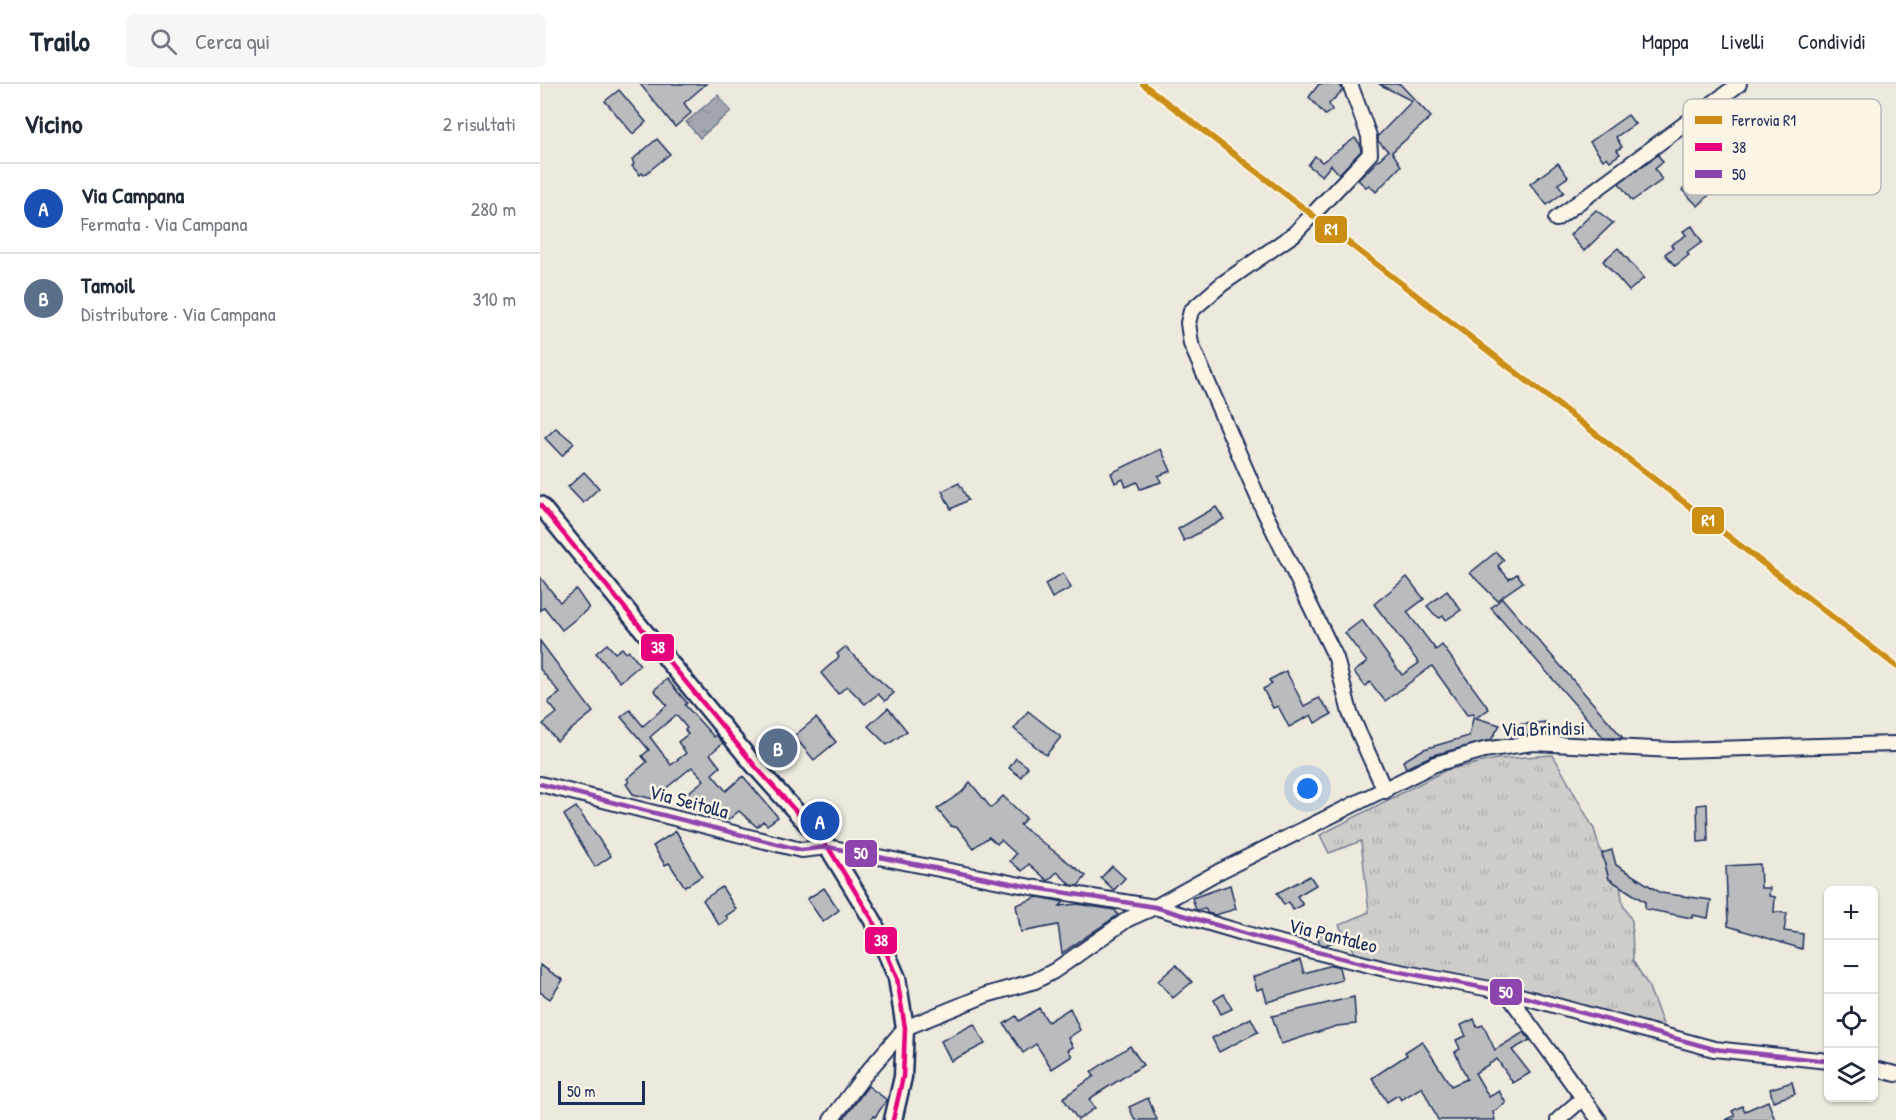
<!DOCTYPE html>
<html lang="it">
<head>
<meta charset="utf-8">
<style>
  :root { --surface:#fff; --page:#f6f6f7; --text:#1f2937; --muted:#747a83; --line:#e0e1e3; --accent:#1f6fb2 }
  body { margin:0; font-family:"Patrick Hand",sans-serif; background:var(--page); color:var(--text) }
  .controls { position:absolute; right:18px; bottom:18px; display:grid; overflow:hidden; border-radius:9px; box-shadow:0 2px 4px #0004 }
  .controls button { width:54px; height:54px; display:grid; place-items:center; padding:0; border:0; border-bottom:2px solid var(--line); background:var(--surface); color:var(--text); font:30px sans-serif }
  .scale { position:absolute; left:18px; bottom:15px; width:87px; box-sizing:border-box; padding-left:6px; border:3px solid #1b2f5e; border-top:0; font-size:16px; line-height:21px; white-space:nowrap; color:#1b2f5e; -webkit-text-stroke:4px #fcf5e5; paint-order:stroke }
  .you { position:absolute; left:768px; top:705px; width:21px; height:21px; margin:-15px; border:4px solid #fff; border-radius:50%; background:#1a73e8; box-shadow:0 0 0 9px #1a73e833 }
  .badge { display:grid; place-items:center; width:39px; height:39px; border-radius:50%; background:var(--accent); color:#fff; font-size:20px; font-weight:700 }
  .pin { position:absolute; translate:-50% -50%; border:3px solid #fff; box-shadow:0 2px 6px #0006 }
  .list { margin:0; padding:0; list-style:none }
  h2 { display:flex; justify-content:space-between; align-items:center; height:78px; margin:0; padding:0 24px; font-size:26px }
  h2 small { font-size:20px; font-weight:400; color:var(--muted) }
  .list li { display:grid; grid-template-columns:39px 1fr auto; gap:18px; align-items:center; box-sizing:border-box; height:90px; padding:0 24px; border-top:2px solid var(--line) }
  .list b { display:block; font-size:22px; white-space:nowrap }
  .list p { margin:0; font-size:20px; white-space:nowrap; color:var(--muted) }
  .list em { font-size:20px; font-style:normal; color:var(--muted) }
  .icon { flex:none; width:33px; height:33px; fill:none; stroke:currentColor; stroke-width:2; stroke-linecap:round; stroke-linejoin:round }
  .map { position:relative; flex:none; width:1356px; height:1036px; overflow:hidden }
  header { display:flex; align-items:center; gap:36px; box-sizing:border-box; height:84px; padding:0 30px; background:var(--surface); border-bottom:2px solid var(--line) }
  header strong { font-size:28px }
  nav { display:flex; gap:33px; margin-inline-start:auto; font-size:21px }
  .search { width:420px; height:54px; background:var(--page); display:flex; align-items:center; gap:15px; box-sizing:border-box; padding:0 21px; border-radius:9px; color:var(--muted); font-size:22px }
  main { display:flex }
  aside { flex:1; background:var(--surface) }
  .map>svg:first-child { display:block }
  .grass { fill:url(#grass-tufts); stroke:#757e94; stroke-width:1.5 }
  .water { fill:url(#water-ripples); stroke:#6c778f; stroke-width:1.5 }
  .building { fill:#babbbe; stroke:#1b2f5e; stroke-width:1.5; fill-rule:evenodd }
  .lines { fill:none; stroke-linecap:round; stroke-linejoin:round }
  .minor-casing { stroke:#1b2f5e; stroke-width:18 }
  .major-casing { stroke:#1b2f5e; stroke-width:21 }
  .minor { stroke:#fcf5e5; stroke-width:14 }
  .major { stroke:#fcf5e5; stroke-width:16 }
  .bus-1-casing { stroke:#fcf5e5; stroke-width:9 }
  .bus-2-casing { stroke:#fcf5e5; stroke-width:9 }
  .bus-1 { stroke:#e5007d; stroke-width:4.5 }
  .bus-2 { stroke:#8e44ad; stroke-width:4.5 }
  .rail-1-casing { stroke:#fcf5e5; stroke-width:10 }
  .rail-1 { stroke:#cb8e13; stroke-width:6 }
  .labels { text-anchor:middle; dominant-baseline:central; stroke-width:5; stroke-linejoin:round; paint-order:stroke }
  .street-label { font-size:20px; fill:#1b2f5e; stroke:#fcf5e5 }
  .key { fill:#fcf5e5; stroke:#b8babc; stroke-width:1.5 }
  .key-label { font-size:16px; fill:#1b2f5e }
  .line-badge { stroke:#fcf5e5; stroke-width:2 }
  .badge-label { font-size:16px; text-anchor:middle; font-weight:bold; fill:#fff }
</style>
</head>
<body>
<header>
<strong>Trailo</strong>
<div class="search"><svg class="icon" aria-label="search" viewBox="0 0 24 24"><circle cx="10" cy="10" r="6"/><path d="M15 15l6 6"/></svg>Cerca qui</div>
<nav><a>Mappa</a><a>Livelli</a><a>Condividi</a></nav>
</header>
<main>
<aside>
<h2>Vicino<small>2 risultati</small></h2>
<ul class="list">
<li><span class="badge" style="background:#1a4fb4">A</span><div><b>Via Campana</b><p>Fermata · Via Campana</p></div><em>280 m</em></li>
<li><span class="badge" style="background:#5c6f8a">B</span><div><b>Tamoil</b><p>Distributore · Via Campana</p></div><em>310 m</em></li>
</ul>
</aside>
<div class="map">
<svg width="1356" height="1036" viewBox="0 0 1356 1036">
  <defs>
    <pattern id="grass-tufts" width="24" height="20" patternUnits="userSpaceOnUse" patternTransform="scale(1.5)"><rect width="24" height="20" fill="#cfcdca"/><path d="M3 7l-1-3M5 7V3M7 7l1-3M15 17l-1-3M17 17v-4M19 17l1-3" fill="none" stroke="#b1b0b0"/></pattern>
    <pattern id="water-ripples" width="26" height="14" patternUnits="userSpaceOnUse" patternTransform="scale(1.5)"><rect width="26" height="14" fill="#a2a7af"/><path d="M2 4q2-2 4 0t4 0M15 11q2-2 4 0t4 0" fill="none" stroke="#838892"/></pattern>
  </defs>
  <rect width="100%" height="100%" fill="#eee9dd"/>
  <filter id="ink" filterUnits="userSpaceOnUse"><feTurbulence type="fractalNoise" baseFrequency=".0167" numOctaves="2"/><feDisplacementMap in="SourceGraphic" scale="12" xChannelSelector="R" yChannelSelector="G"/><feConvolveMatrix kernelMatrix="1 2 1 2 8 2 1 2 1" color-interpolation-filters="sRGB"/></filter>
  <g filter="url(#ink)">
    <path class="grass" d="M1013,671l41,74 15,50 11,6 3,20 9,16 1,40 15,24 16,42 -74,-19 -233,-50 -18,-33 30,-13 -8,-71 -32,12 -9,-18 126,-65 51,-11z"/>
    <path class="water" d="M178,11l13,16 -31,27 -14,-16z"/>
    <g class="building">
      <path d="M100,0h66l-22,19 7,10 -16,14z"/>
      <path d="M779,0h20l4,6 -14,14 3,6 -7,5 -16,-18z"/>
      <path d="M839,0h21l31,33 -39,35 9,14 -25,26 -7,-7 -3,2 -8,-7 30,-29 -10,-10v-5l34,-35z"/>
      <path d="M79,6l27,32 -13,12 -28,-33z"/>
      <path d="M1088,31l7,9 -19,13 6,10 -5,3 3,4 -10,7 -3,-4 -4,3 -13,-18z"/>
      <path d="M1181,35l11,15 -27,20 22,23 -29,29 -16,-16 21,-21 -18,-25z"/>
      <path d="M815,54l5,6 1,7 -22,23 -8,-9 -9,11 -14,-11 7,-9 7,6z"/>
      <path d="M117,55l13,15 -26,21 -2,-2 -2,2 -8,-9 2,-2 -2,-4z"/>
      <path d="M1118,71l5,7 -8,7 7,11 -30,21 -13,-18z"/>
      <path d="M1018,79l10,14 -10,7 6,8 -17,13 -17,-21z"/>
      <path d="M1056,126l17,13 -29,28 -14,-16z"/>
      <path d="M1152,142l10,16 -15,11 2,2 -14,11 -10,-12 8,-6 -2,-3 15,-10 -3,-4z"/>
      <path d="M1078,164l26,30 -15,13 -26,-30z"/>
      <path d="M16,344l18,15 -12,13 -17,-18z"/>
      <path d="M621,365l10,22 -13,5 3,6 -21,7 -3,-7 -11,5 -3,-8 -8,4 -4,-10z"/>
      <path d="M44,388l15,16 -16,15 -15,-16z"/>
      <path d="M419,399l9,17 -17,9 -9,-18z"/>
      <path d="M676,423l8,12 -40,22 -6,-12z"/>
      <path d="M956,468l8,8 -6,6 11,13 8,-5 6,8 -26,18 -27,-27z"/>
      <path d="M523,489l8,15 -19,10 -7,-14z"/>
      <path d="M0,493l20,25 16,-13 13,19 -27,22 -18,-23 -4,4z"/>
      <path d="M867,493l17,22 -17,13 29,38 6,-5 47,64 -13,9 24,7 -9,15 -58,15 -27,13 -3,-7 21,-12 45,-13 5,-22 -7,1 -35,-49 -47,35 -15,-19 -5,4 -11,-14 13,-10 -22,-29 17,-13 40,55 17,-12 -45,-59z"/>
      <path d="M907,507l14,19 -15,10 -3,-4 -3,2 -6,-4 -7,-8z"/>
      <path d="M962,514l121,140h-19l-113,-130z"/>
      <path d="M0,557l53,71 -36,29 -14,-17 14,-11 -9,-11 12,-9 -20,-24z"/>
      <path d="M67,560l8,9 7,-5 4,5 3,-2 11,14 -20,17 -24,-29z"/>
      <path d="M305,563l31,30 18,16 -9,8 -7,-7 -13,10 -18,-18 -9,8 -17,-21 18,-16 -2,-3z"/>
      <path d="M746,587l18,35 15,-8 13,16 -17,9 -4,-8 -22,12 -11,-21 -5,2 -10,-19 9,-5 -3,-4z"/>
      <path d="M127,595l20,24 -2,2 29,32 2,-2 7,8 -13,11 10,13 -8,7 14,17 17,-15 35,41 -11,8 -4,-4 -6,6 -18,-16 -11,9 -54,-16 30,-24 -12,-13 -39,32 -20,-5 -7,-10 3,-2 -2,-3 20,-17 -5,-6 7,-6 -28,-33 9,-7 13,16 24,-21 -13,-15zM136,631l11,13 -2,2 3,4 -10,8 8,11 -15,12 -21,-28z"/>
      <path d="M348,624l19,23 -20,14 -19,-19z"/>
      <path d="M488,627l33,26 -15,18 -32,-26z"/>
      <path d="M276,634l20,24 -22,18 -20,-24z"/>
      <path d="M1005,638l1,13 -34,2 3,-12z"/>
      <path d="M476,674l12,9 -7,10 -12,-9z"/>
      <path d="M430,698l21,26 12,-12 23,22 -6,7 66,51 -8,10 -7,-1 -14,-13 -9,9 -19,-17 -7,7 -12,-10 6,-7 -15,-14 -4,4 -8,-7 -16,11 -15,-20 -7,-2 -14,-17 25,-17z"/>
      <path d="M1167,720l1,37 -10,1 -1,-37z"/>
      <path d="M36,723l35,49 -16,11 -31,-52z"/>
      <path d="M136,747l26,45 -17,11 -16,-24 -4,2 -12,-19z"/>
      <path d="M1072,766l4,15 45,28 50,7 -3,18 -16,-3v3l-47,-9v-7l-36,-23 -7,-26z"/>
      <path d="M1220,780l1,24h9l-1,8 6,1 -1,15 13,1 -3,18 19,3 -1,15 -74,-23 -2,-60z"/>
      <path d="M572,782l13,12 -11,12 -13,-12z"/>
      <path d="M770,792l6,9 -19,11 6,9 -10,5 -4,-8 -5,3 -7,-12z"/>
      <path d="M690,801l6,24 -21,6 -8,-2 -1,-4 -10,1 -4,-12z"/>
      <path d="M182,803l14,22 -10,7 2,3 -9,6 -16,-25z"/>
      <path d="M284,804l15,22 -16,12 -16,-23z"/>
      <path d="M498,813l26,5 -4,4 17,-2 38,6 3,5 -56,38 -4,-28 -37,7 -5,-27z"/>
      <path d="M786,842l7,16 -7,3 -6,-1 -5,-14z"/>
      <path d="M760,876l4,13 28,-8 7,2 3,13 -75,22 -4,-14 -6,2 -4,-13z"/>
      <path d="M0,881l23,15 -13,19 -10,-7z"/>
      <path d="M636,881l16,17 -19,16 -15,-17z"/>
      <path d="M684,910l8,15 -11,5 -7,-14z"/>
      <path d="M814,913l2,27 -19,2 -56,18 -9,-28z"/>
      <path d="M499,924l9,14 22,-14 10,22 -12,8 5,9 -5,3 4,6 -20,13 -16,-25 -13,9 -19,-29 12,-8 3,5z"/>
      <path d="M711,934l7,14 -39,20 -7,-14z"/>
      <path d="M934,935l3,8 6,-2 12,25 29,-18 6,8 -18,10 18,23 -17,10 -16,-24 -22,14 14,24 10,-6 7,12 -13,9 2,8h-57l-16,-33 -21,13 -3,-5 -11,7 -15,-24 35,-23 -2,-3 17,-11 29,45 16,-7 -12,-27 5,-3 -4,-9 10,-4 -5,-11z"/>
      <path d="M434,940l11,20 -34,17 -10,-20z"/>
      <path d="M590,962l13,19 -54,34 6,9 -17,12 -15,-22 31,-22 -3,-4z"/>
      <path d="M1252,998l3,12 -22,7 -3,-12z"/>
      <path d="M328,1002l19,14 -12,17 -1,-1 -3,4h-28z"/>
      <path d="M608,1014l9,22h-22l-6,-13z"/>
      <path d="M1228,1017l7,19h-50l10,-4 -3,-5 10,-5 3,5z"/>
    </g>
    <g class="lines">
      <g class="minor-casing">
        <g id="minor">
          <path d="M810,0l19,52 1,18 -76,80 -72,50 -31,27 -3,12 3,21 72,165 73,149 14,55 35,78"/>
          <path d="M1016,135l183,-135"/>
          <path d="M0,700l261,66 27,-3 208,41 119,19 102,30 128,32 121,23 208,57 114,12"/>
          <path d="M966,908l93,128"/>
          <path d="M1334,985l22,5"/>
          <path d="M291,1036l32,-43 42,-49 81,-33 49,-14 19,-10 74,-52 27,-12 63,-35 217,-108 49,-14 49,-7 140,7 223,-6"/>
          <path d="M1018,1036l25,-22"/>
        </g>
      </g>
      <g class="major-casing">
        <path id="major" d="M0,421l215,261 73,81 44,72 25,59 8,50 -2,49 -10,43"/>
      </g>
      <use href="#minor" class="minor"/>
      <use href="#major" class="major"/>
      <g class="bus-1-casing">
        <path id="bus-1" d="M0,421l215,261 73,81 44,72 25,59 8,50 -2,49 -10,43"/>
      </g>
      <g class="bus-2-casing">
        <path id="bus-2" d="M0,700l261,66 27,-3 208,41 119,19 102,30 128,32 121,23 208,57 114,12"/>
      </g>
      <use href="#bus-1" class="bus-1"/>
      <use href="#bus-2" class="bus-2"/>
      <g class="rail-1-casing">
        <path id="rail-1" d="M603,0l753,582"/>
      </g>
      <use href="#rail-1" class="rail-1"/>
    </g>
  </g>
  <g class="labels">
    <g class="street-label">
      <text transform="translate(1003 644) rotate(-1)">Via Brindisi</text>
      <text transform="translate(149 717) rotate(15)">Via Seitolla</text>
      <text transform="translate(793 851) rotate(14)">Via Pantaleo</text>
    </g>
  </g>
  <rect x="1143" y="15" width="198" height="96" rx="9" class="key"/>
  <rect x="1155" y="32" width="27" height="8" fill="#cb8e13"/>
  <rect x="1155" y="59" width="27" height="8" fill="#e5007d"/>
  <rect x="1155" y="86" width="27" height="8" fill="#8e44ad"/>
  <g class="key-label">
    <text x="1192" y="42">Ferrovia R1</text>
    <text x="1192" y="69">38</text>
    <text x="1192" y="96">50</text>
  </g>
  <g class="line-badge">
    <rect x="774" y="131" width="34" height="29" rx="6" fill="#cb8e13"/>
    <rect x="1151" y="422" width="34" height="29" rx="6" fill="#cb8e13"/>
    <rect x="100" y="549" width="35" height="29" rx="6" fill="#e5007d"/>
    <rect x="304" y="755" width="34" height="29" rx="6" fill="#8e44ad"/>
    <rect x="324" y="842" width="34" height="29" rx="6" fill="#e5007d"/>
    <rect x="949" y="894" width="34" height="28" rx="6" fill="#8e44ad"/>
  </g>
  <g class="badge-label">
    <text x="791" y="151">R1</text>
    <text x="1168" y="442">R1</text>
    <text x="118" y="569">38</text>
    <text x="321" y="775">50</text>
    <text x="341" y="862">38</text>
    <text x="966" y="914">50</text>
  </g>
</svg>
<div class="controls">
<button>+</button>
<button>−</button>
<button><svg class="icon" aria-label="locate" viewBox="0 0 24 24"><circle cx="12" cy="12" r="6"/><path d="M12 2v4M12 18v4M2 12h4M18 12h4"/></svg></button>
<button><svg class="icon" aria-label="layers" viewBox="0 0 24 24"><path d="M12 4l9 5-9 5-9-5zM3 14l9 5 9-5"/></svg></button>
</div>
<div class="scale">50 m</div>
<div class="you"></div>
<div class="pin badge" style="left:280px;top:737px;background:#1a4fb4">A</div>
<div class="pin badge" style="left:238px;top:664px;background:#5c6f8a">B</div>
</div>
</main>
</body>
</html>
